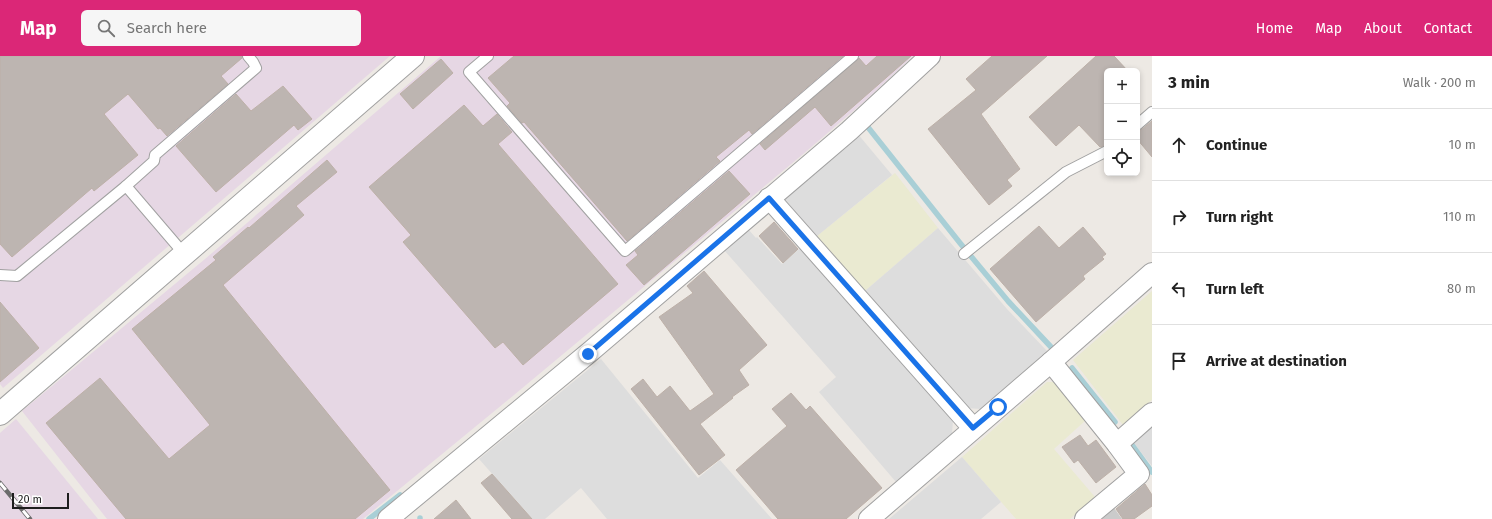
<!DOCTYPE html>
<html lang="en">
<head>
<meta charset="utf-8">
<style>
  :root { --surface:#fff; --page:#f6f6f6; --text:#222; --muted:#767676; --line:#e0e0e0; --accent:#db2777 }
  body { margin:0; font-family:"Fira Sans",sans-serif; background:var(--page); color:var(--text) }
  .controls { position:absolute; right:12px; top:12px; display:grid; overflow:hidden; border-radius:6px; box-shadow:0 2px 6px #0003 }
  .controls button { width:36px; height:36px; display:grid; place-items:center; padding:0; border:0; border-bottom:1px solid var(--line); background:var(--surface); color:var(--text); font:20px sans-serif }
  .scale { position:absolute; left:12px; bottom:10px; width:57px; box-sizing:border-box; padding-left:4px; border:2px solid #1d1d1d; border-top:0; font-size:11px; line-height:14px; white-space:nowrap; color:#1d1d1d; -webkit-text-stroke:3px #fff; paint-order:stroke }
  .stop { position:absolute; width:12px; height:12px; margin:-9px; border:3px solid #1a73e8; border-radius:50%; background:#fff }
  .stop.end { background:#1a73e8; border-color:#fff; box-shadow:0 1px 4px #0008 }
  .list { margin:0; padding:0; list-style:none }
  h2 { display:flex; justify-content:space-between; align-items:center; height:52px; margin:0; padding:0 16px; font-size:17px }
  h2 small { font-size:13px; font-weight:400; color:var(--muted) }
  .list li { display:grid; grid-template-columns:26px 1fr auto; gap:12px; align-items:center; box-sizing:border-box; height:72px; padding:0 16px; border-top:1px solid var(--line) }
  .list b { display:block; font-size:15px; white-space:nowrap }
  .list em { font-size:13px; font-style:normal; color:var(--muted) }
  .icon { flex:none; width:22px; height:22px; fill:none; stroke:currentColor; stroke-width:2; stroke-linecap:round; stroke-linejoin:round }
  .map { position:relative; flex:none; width:1152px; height:463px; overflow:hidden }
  header { display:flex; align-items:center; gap:24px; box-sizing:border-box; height:56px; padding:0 20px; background:var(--accent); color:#fff }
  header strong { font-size:19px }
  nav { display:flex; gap:22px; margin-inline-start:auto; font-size:14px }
  .search { width:280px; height:36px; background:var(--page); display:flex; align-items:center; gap:10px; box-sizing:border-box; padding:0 14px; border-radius:6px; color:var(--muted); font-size:15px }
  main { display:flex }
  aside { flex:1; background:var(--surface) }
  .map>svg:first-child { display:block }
  .industrial { fill:#e6d7e4 }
  .religious { fill:#cbcbcb }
  .farmland { fill:#eaead1 }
  .parking { fill:#ddd }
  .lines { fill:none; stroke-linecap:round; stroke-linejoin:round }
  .stream { stroke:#a9cfd6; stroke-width:5.5 }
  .building { fill:#bdb5b1; stroke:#bdb0a8 }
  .service-casing { stroke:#a1a1a1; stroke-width:12 }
  .minor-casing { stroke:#a1a1a1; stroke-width:22 }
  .tertiary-casing { stroke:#a1a1a1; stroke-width:24 }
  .service { stroke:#fff; stroke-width:10 }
  .minor { stroke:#fff; stroke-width:20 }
  .tertiary { stroke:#fff; stroke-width:22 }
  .rail-casing { stroke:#6b6b6b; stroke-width:4.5 }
  .rail { stroke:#fff; stroke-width:3; stroke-dasharray:9; stroke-linecap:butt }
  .route { stroke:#1a73e8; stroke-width:5 }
</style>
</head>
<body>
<header>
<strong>Map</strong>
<div class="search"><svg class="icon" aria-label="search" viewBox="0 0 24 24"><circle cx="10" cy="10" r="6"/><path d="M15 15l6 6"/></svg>Search here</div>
<nav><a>Home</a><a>Map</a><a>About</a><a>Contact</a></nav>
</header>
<main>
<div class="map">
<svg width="1152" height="463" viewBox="0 0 1152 463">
  <rect width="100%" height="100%" fill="#ede9e4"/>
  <g class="industrial">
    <path d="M0,0h390l-387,332 -3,-4z"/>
    <path d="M441,0h472l-48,45 -63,54 -288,240 -151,124h-256l-85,-108 183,-152z"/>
    <path d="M16,363l82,100h-98v-86z"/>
  </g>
  <path class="religious" d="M1114,452l8,11h-20z"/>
  <g class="farmland">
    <path d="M895,117l43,55 -73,63 -48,-55z"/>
    <path d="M1152,235v109l-29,25 -50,-65z"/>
    <path d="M1047,326h9l30,38 -32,29 41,48 -25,22h-54l-54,-62z"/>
  </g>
  <g class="parking">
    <path d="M857,77l35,42 -75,61 -34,-38z"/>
    <path d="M938,172l69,81 40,42 -66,58 -15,-1 -101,-117z"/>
    <path d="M748,173l8,9 1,-1 25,27 20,-18 151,174 -1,14 -56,48 -77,-90 17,-15 -112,-127z"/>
    <path d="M601,303l97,119 22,-18 52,59h-165l-26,-31 -36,31h-13l-53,-60z"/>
    <path d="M1152,368v42l-20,-25z"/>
    <path d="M962,401l39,45 -20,17h-92z"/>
  </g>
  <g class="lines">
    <g class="stream">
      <path d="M867,70l93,117 48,58 43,46"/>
      <path d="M1072,312l43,54"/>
      <path d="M1132,389l20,27"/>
      <path d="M420,462v1"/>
      <path d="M369,463l31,-24"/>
    </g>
  </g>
  <g class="building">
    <path d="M0,0h242v2l-21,18 7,8 -61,52 -7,-8 -2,1 -30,-35 -24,20 34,41 -44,36 -2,-3 -80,69 -12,-13z"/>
    <path d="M514,0h329l-91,78 -3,-4 -33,27 4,4 -93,80 -103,-119 -2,1 -15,-17 3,-3 -22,-25z"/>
    <path d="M877,0h34l-80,70 -16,-19 -50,43 -5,-6 99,-86 7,8z"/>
    <path d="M992,0h55l-66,58 39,55 -13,11 5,6 -23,19 -61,-76 48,-39 -10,-11z"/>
    <path d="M1096,0h18l14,15h-21v74l-7,2 -21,-22 -23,21 -27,-29z"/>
    <path d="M441,3l12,14 -40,36 -13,-15z"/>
    <path d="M283,30l29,33 -14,11 -4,-5 -78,67 -40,-46 60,-52 15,17z"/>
    <path d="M464,49l19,21 14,-12 15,18 -14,12 120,140 -95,81 -20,-23 -8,6 -92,-106 8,-7 -42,-48z"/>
    <path d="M1152,65v36l-15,-18v-8l4,-1z"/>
    <path d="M327,104l10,12 -41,34 8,9 -81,70 167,205 -35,29h-229l-80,-96 54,-45 69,81 41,-34 -78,-96 84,-69 -3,-3 35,-30 1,1z"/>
    <path d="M729,115l21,23 -106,91 -18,-20 12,-10 -3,-4z"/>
    <path d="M774,166l24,27 -15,14 -24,-27z"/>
    <path d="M1039,170l20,22 24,-21 23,27 -4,3 2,2 -21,17 2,3 -49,43 -46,-53z"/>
    <path d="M704,215l63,74 -28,25 10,15 -17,12 1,1 -33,26 25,31 -26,20 -68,-86 12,-10 14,18 13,-11 20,25 24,-17 -55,-77 34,-24 -6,-7z"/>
    <path d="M0,246l39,46 -39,34z"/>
    <path d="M791,337l15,17 4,-4 72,82 -36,31h-68l-42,-49 51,-44 -15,-17z"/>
    <path d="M1080,379l8,11 8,-6 20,27 -20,16 -18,-23 -4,3 -12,-16z"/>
    <path d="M492,418l40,45h-20l-31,-36z"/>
    <path d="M1145,428l7,11v11l-18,13h-11l-7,-10z"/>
    <path d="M456,444l15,19h-37z"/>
  </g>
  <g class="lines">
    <g class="service-casing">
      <g id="service">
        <path d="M488,0l-19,16 156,179 228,-195"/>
        <path d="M1137,69l15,-13"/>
        <path d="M126,130l28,-25 1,-6 101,-87 -3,-6 -5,-6"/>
        <path d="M964,198l102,-82 41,-21"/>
        <path d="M0,219l17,1 109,-90 59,69"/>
      </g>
    </g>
    <g class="minor-casing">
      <g id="minor">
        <path d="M769,142l204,230"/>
        <path d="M1051,306l66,82 22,30 -54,45"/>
        <path d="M1117,388l35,-31"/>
        <path d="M388,463l203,-168 258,-220 81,-75"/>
        <path d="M869,463l182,-157 101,-89"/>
      </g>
    </g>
    <g class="tertiary-casing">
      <path id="tertiary" d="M0,358l413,-358"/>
    </g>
    <use href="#service" class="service"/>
    <use href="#minor" class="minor"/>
    <use href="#tertiary" class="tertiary"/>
    <g class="rail-casing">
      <path id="rail" d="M0,427l30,36"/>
    </g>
    <use href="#rail" class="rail"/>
  </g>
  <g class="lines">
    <path class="route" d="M588,298l181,-156 204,230 25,-21"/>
  </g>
</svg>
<div class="controls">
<button>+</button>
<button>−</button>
<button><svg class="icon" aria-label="locate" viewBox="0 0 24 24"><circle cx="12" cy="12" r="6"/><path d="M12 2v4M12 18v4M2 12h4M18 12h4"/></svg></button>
</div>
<div class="scale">20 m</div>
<div class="stop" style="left:998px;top:351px"></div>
<div class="stop end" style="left:588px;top:298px"></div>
</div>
<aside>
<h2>3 min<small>Walk · 200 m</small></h2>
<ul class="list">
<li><svg class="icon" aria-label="ahead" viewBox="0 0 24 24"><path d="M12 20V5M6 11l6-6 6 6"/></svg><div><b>Continue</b></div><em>10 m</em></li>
<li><svg class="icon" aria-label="right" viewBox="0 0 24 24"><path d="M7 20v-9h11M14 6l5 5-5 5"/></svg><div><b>Turn right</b></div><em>110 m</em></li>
<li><svg class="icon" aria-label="left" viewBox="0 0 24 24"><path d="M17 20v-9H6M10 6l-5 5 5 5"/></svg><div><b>Turn left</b></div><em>80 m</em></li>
<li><svg class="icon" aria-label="arrive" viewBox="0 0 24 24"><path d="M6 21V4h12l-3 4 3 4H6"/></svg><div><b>Arrive at destination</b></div></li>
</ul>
</aside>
</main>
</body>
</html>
